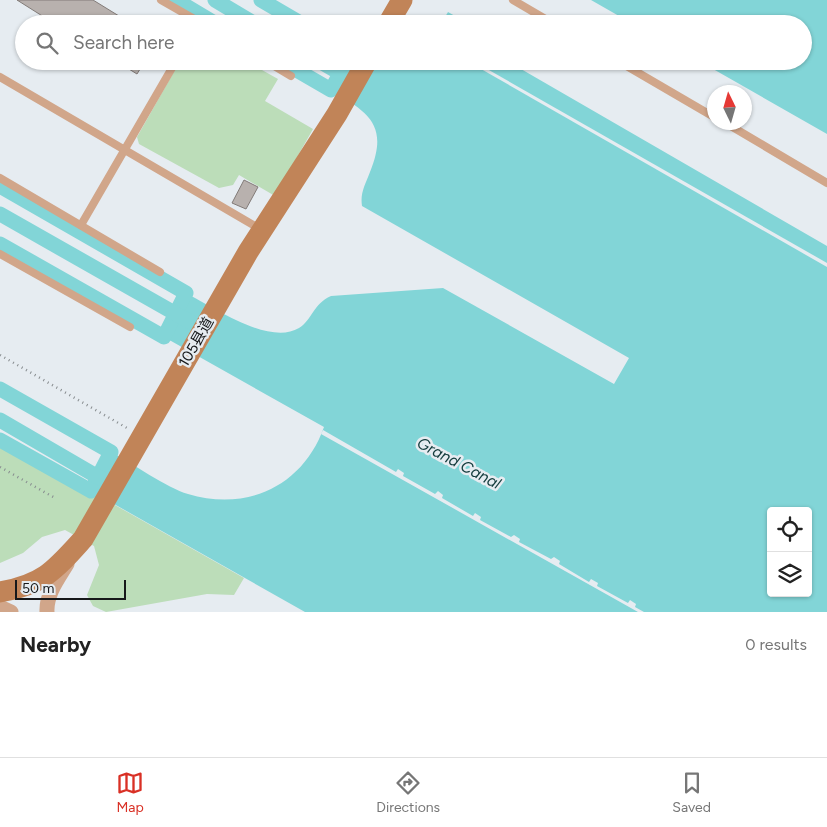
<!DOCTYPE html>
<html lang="en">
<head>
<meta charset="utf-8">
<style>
  :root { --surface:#fff; --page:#f6f6f6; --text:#222; --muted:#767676; --line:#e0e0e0; --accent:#d93025 }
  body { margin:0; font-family:Figtree,"Noto Sans SC",sans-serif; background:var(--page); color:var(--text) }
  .controls { position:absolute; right:15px; bottom:15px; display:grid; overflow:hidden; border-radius:5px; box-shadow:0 1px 4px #0004 }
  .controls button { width:45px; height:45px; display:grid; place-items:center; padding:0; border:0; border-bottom:1px solid var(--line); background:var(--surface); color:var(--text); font:25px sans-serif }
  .compass { position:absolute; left:707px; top:85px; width:45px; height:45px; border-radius:50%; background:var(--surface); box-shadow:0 1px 4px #0004; rotate:355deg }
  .scale { position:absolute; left:15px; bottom:12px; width:111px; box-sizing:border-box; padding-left:5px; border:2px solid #16181a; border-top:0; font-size:14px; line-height:18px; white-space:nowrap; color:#16181a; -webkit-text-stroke:4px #e6ecf1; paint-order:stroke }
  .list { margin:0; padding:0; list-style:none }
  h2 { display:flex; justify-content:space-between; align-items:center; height:65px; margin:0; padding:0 20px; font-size:21px }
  h2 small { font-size:16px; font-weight:400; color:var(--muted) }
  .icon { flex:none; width:28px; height:28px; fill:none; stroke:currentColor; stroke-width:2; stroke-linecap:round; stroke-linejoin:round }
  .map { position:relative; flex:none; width:827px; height:612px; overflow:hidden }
  .search { position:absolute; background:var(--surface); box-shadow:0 1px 4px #0004; left:15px; right:15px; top:15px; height:55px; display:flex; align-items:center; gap:12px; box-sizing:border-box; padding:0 18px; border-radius:28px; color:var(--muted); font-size:19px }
  .sheet { height:145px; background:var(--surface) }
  nav { display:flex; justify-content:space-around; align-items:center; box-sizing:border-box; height:70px; border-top:1px solid var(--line); background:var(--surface); font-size:14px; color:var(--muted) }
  nav a { display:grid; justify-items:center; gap:2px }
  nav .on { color:var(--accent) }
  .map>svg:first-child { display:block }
  .green { fill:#bcddb9 }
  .water { fill:#82d5d7; fill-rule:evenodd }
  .pier { fill:#e6ecf1 }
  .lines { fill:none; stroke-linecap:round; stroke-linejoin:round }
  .canal { stroke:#82d5d7; stroke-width:15 }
  .building { fill:#b8b1ae; stroke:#827b78 }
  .path { stroke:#878c8f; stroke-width:2.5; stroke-dasharray:1 4; stroke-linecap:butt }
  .service { stroke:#d1a68a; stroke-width:8 }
  .minor { stroke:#d1a68a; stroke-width:15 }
  .secondary { stroke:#c18458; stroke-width:21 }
  .labels { text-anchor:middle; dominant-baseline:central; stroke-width:5; stroke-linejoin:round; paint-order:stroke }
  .street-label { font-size:15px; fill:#16181a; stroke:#e6ecf1 }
  .water-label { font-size:16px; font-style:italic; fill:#123b3c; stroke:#e6ecf1 }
</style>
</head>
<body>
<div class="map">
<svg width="827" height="612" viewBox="0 0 827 612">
  <rect width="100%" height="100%" fill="#e6ecf1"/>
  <g class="green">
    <path d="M180,61h66l32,18 -13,22 48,28 -38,67 -36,-21 -6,10 -14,3 -80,-44 -2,-7z"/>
    <path d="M0,440l244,138 -10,17 -27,-1 -101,18 -13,-6 -6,-11 12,-30 -5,-19 -29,-16 -23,7 -19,16 -23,10z"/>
  </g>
  <g class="water">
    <path d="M591,0h236v134l-128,-73h104v-37h-170z"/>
    <path d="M448,12l21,12h-28z"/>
    <path d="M347,61h160l320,185v366h-522l-214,-121 20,-39c21,11 56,36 77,42 59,18 115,-8 136,-67l-160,-90 22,-44c27,14 83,53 113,35 13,-8 14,-24 32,-32l112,-8 171,96 15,-26 -267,-152c-2,-13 3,-21 8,-34 19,-47 -1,-59 -39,-82zM771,511h37v82h-37z"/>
  </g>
  <g class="pier">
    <path d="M467,61h6l354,202v4z"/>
    <path d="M323,430l73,42 2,-3 6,4 -1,3 32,18 3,-3 5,4 -1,3 31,18 2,-3 6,4 -1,3 31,17 3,-2 6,4 -1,3 32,17 3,-2 6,4 -1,3 30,18 2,-3 7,4 -1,3 31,17 2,-3 6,4 -1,3 9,5h-6l-317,-178z"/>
  </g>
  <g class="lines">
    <g class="canal">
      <path d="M176,0l40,24"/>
      <path d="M215,0l40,24"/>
      <path d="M261,0l41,24"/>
      <path d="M281,61l50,29 16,-29"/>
      <path d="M319,61l40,23"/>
      <path d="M0,186l186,107 -22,44 -164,-93"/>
      <path d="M0,214l192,109"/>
      <path d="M0,389l111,63 -20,39 -91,-51"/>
      <path d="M0,420l98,57 19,8"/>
    </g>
  </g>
  <g class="building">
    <path d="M17,0h76l39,24h-77z"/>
    <path d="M116,61h29l-8,13z"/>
    <path d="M244,180l14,7 -12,22 -14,-6z"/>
  </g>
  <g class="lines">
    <g class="path">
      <path d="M0,355l127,73"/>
      <path d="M0,467l55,31"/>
    </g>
    <g class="service">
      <path d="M161,0l42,24"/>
      <path d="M513,0l41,24"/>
      <path d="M266,61l25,15"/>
      <path d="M618,61l96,56"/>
      <path d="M0,77l260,152"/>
      <path d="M724,122l103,61"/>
      <path d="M0,178l160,94"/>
      <path d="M81,225l95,-164"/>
      <path d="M0,254l130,73"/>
    </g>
    <g class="minor">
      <path d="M0,607l11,5"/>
      <path d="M47,612c-1,-18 11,-33 20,-48"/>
    </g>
    <g class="secondary">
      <path d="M388,24l14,-24"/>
      <path d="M0,592c43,-7 55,-22 83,-53l165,-287 89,-138 30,-53"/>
    </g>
  </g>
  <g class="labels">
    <g class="street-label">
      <text transform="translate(196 342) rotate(-60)">105县道</text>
    </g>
    <g class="water-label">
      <text transform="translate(459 463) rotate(28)">Grand Canal</text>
    </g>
  </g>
</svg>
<div class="controls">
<button><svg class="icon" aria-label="locate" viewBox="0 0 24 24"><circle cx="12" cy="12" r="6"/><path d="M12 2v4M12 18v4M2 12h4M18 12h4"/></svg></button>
<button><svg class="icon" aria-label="layers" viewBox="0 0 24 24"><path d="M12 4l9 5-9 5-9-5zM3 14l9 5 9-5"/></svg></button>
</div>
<svg class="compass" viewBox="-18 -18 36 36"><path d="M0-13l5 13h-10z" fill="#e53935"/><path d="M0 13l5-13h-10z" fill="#767676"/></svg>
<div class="scale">50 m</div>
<div class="search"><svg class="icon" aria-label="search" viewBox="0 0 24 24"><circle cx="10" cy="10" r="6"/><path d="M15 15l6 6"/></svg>Search here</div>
</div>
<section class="sheet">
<h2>Nearby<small>0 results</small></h2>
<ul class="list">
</ul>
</section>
<nav>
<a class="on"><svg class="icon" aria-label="map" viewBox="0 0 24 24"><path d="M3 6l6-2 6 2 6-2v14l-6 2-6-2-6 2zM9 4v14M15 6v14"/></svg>Map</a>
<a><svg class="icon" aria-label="directions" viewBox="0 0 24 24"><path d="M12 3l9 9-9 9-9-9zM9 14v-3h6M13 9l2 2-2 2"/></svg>Directions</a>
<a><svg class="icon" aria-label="saved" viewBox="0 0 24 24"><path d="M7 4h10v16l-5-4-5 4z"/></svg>Saved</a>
</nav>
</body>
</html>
